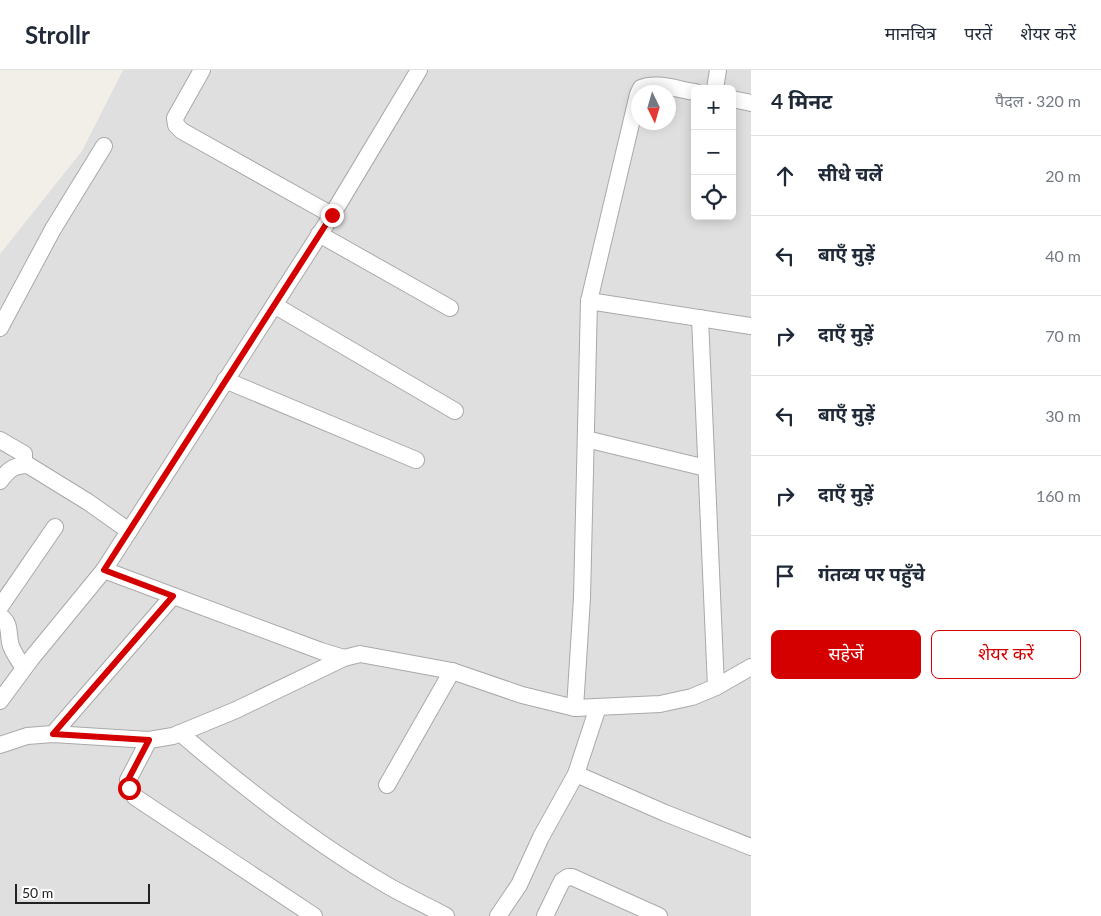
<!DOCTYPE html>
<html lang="hi">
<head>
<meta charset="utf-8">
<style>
  :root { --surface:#fff; --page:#f2f2f3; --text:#1f2937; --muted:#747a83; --line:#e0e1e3; --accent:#d40000 }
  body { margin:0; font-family:Lato,"Noto Sans Devanagari",sans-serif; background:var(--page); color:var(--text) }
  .controls { position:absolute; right:15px; top:15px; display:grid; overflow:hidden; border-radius:8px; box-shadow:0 2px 12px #0003 }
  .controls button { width:45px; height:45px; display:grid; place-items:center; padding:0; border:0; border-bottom:1px solid var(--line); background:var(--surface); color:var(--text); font:25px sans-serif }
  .compass { position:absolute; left:631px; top:15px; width:45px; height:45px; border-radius:50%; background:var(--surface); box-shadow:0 2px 12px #0003; rotate:175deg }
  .scale { position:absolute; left:15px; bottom:12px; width:135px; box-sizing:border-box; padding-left:5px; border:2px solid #222; border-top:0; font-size:14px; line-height:18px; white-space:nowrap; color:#222; -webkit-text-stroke:4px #fff; paint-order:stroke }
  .stop { position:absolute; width:15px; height:15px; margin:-11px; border:4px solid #d40000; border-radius:50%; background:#fff }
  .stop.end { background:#d40000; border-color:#fff; box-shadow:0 1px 5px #0008 }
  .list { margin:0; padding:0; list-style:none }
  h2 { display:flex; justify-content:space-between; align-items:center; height:65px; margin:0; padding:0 20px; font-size:21px }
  h2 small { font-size:16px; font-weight:400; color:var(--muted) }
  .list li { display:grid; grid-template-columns:32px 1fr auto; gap:15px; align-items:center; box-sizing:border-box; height:80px; padding:0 20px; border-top:1px solid var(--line) }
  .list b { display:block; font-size:19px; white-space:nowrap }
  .list em { font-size:16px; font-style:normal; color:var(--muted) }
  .actions { display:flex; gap:10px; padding:15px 20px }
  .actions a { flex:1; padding:11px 0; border:1px solid var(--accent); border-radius:8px; text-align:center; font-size:18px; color:var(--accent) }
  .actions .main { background:var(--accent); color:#fff }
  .icon { flex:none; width:28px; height:28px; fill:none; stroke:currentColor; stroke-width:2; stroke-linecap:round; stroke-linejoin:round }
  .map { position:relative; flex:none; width:751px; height:846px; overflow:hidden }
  header { display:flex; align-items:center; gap:30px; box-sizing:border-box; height:70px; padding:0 25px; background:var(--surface); border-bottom:1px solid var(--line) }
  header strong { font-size:24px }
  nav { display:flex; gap:28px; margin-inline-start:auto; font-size:18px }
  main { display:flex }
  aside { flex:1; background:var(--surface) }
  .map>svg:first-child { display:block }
  .residential { fill:#e0dfdf; fill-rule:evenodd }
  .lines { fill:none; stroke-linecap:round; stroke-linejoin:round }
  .street-casing { stroke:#a9a9a9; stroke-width:18 }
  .street { stroke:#fff; stroke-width:16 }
  .route { stroke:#d40000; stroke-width:6 }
</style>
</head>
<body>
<header>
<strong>Strollr</strong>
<nav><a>मानचित्र</a><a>परतें</a><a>शेयर करें</a></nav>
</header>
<main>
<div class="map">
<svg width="751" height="846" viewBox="0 0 751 846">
  <rect width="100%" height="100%" fill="#f2efe9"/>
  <path class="residential" d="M123,0h628v846h-751v-662l82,-103zM695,19h37v127h-37zM638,22h30v30h-30z"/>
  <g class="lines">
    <g class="street-casing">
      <g id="street">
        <path d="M202,0l-27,48 1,7 6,6 150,84"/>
        <path d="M715,19l3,-19"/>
        <path d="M639,22l2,-4c15,-7 38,2 54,4"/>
        <path d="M732,29l19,4"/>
        <path d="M319,164l131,74"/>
        <path d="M589,231l49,-207"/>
        <path d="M274,235l181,106"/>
        <path d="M700,248l16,369"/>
        <path d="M0,258l53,-99 51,-83"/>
        <path d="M225,310l191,80"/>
        <path d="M586,369l120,29"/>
        <path d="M0,370l24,14v11"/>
        <path d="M0,411c8,-11 14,-16 28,-16l60,37 41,29"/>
        <path d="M104,500l217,81 23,7"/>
        <path d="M0,537l55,-80"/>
        <path d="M0,546c12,8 7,18 11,30 3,8 8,15 13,22"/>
        <path d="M0,631l31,-42 73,-89 228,-355 87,-145"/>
        <path d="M575,638l7,-110 7,-297 162,25"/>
        <path d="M180,663c63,54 133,109 205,151 20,12 41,21 61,32"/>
        <path d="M53,664l120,-138"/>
        <path d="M149,670l-21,40 1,8 6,9 179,119"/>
        <path d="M0,675l27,-9 26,-2 96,6 24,-4 63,-26 108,-52 16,-4 92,17 70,24 53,13 85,-4 32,-7 24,-10 35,-20"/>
        <path d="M576,704l89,39 86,34"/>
        <path d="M387,715l65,-114"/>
        <path d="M498,846l21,-31 22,-48 35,-63 22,-67"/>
        <path d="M545,846l17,-35 6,-4h4l87,39"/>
      </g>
    </g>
    <use href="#street" class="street"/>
  </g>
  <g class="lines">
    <path class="route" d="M129,718l-1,-8 21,-40 -96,-6 120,-138 -69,-26 228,-355"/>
  </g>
</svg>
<div class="controls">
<button>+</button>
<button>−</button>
<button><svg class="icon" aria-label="locate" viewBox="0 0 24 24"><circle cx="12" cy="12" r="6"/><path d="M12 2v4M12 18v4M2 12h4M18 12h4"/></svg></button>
</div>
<svg class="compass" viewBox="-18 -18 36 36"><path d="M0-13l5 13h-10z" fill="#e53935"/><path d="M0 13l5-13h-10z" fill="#747a83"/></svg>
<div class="scale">50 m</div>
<div class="stop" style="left:129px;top:718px"></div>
<div class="stop end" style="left:332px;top:145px"></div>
</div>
<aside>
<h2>4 मिनट<small>पैदल · 320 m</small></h2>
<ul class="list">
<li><svg class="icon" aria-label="ahead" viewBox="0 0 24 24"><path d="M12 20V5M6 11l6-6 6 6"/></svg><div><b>सीधे चलें</b></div><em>20 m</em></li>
<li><svg class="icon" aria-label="left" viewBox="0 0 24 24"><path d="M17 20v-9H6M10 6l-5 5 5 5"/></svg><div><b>बाएँ मुड़ें</b></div><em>40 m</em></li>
<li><svg class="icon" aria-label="right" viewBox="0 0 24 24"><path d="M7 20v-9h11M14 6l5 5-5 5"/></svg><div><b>दाएँ मुड़ें</b></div><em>70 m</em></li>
<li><svg class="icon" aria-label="left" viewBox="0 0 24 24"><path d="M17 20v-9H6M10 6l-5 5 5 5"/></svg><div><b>बाएँ मुड़ें</b></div><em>30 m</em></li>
<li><svg class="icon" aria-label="right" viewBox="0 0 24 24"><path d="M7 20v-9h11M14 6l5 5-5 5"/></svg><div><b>दाएँ मुड़ें</b></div><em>160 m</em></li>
<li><svg class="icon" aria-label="arrive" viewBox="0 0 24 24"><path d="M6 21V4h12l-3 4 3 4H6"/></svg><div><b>गंतव्य पर पहुँचे</b></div></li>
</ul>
<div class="actions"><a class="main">सहेजें</a><a>शेयर करें</a></div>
</aside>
</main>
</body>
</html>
